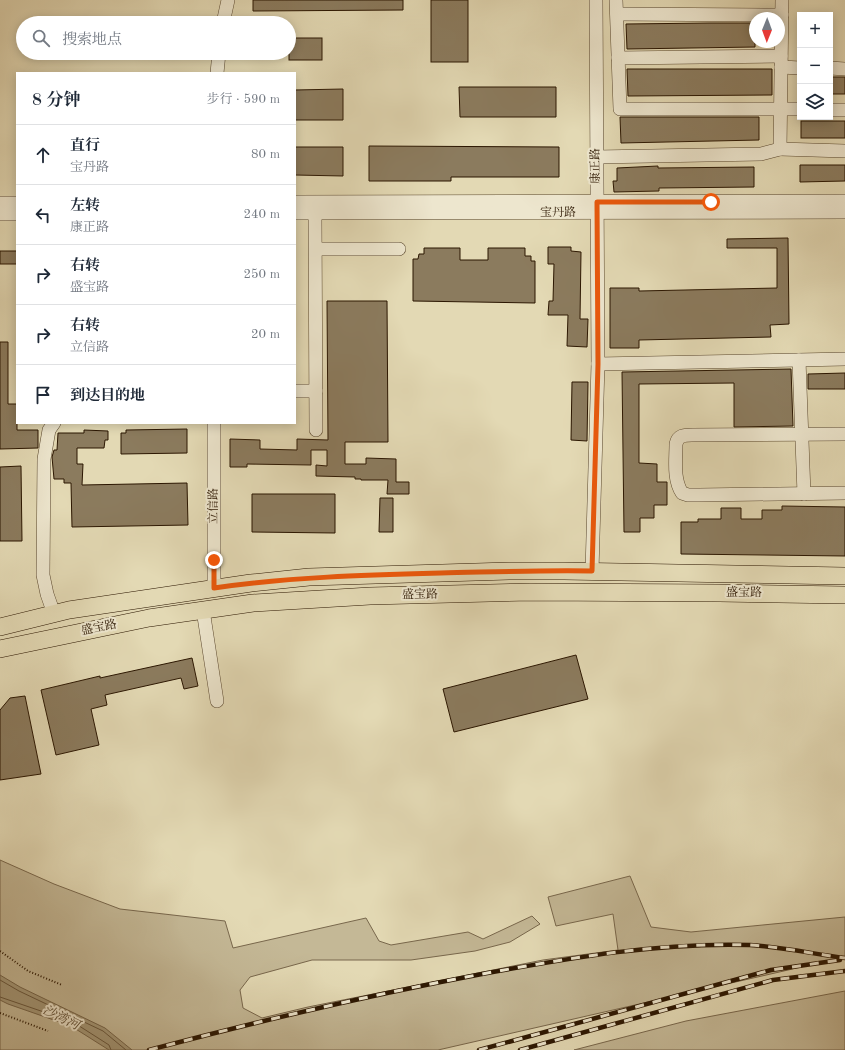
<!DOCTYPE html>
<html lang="zh">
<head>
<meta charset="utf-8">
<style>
  :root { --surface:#fff; --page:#f2f2f3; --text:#1f2937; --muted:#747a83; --line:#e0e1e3 }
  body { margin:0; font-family:"Old Standard TT","Noto Serif SC",serif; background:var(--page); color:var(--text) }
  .controls { position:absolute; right:12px; top:12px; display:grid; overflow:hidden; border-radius:0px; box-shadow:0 2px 10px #0003 }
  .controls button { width:36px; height:36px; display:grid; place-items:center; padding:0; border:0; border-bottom:1px solid var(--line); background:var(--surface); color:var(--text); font:20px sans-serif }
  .compass { position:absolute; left:749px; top:12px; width:36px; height:36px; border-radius:50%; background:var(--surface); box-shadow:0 2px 10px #0003; rotate:181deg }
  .stop { position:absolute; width:12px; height:12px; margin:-9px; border:3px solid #ea580c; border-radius:50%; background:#fff }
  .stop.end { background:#ea580c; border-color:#fff; box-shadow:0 1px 4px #0008 }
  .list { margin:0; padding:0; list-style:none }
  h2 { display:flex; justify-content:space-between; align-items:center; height:52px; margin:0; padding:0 16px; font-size:17px }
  h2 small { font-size:13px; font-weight:400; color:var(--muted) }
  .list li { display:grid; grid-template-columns:26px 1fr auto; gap:12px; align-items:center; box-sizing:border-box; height:60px; padding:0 16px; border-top:1px solid var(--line) }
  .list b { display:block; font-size:15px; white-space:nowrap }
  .list p { margin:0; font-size:13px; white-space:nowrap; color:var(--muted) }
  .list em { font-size:13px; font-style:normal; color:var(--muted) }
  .icon { flex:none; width:22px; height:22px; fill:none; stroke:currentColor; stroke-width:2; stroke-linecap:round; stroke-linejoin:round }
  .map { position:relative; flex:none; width:845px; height:1050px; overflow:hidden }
  .search { position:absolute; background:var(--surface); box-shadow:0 2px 10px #0003; left:16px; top:16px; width:280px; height:44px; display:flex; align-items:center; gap:10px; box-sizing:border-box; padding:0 14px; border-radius:22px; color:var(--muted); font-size:15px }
  .panel { position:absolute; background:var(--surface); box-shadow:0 2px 10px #0003; left:16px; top:72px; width:280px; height:352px; border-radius:0px }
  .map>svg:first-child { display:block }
  .green { fill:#c4b896; stroke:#78674c }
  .water { fill:#a49777; stroke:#746348 }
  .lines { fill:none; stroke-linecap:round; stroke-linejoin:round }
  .shore { stroke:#68563c; stroke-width:1 }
  .building { fill:#8b7b5e; stroke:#2b1601 }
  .minor-casing { stroke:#59472e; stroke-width:14 }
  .major-casing { stroke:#2b1601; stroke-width:18 }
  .path { stroke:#2b1601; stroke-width:2; stroke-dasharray:1 2; stroke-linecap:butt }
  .minor { stroke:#ede6ce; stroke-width:13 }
  .major { stroke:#e3d9b4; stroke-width:17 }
  .rail-casing { stroke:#2b1601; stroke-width:4.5 }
  .rail { stroke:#ede6ce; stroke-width:3; stroke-dasharray:9; stroke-linecap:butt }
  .route { stroke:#ea580c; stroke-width:5 }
  .labels { text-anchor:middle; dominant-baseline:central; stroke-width:4; stroke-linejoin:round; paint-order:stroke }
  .street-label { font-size:12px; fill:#2b1601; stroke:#ede6ce }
  .water-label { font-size:13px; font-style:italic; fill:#5b4a30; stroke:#ede6ce }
</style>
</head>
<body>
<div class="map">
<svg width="845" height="1050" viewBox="0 0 845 1050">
  <rect width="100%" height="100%" fill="#e3d9b4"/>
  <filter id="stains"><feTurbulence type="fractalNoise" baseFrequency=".005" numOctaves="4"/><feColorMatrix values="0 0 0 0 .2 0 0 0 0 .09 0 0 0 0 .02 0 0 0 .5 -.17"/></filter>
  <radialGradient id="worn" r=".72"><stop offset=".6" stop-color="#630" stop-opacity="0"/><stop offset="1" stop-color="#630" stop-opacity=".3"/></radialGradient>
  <g class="green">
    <path d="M0,860l54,24 66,25 105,12 8,27 133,-30 13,23 12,4 77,-13 15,7 49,-23 8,8 -30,18 -35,9 -64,9h-99l-62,17 -10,13 3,18 19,10 46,-11 235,-47 75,-10 -5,-36 -57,12 -8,-29 82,-21 21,51 40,5 154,-15v40l-407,93h-438z"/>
    <path d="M845,991v59h-271l112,-29z"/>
  </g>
  <path class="water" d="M0,975l20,12 85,41 27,22h-23l-38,-24 -63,-22 -8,-4z"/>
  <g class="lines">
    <g class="shore">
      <path d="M0,980l19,11 84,40 23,19"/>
      <path d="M0,997l73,25 36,23 2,5"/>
    </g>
  </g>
  <g class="building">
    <path d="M253,0h150v10l-150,1z"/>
    <rect x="431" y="0" width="37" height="62"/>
    <path d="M710,23h45v24l-128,2 -1,-25z"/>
    <rect x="289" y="38" width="33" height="22"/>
    <path d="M627,69h145v26l-144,1z"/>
    <rect x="830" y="77" width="15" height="17"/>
    <path d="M459,87h97v30h-96z"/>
    <path d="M343,89v31h-48v-30z"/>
    <path d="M620,117h139v23l-138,3z"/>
    <rect x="801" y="121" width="44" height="17"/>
    <path d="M369,146l190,1v30h-108v4h-82z"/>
    <path d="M295,147h48v29l-48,-1z"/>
    <path d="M800,165h45v16l-45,1z"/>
    <path d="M658,166v2l96,-1v20l-95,1v3l-45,1 -1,-11h4v-13z"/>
    <path d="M788,238l1,86 -19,1 1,12 -132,3v8h-29v-60h29v3l138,-3v-40h-50v-9z"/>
    <path d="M548,247h23v4l10,1 -1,67h8l-1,28 -20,-1 1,-31h-20l1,-14h4l1,-37h-6z"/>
    <path d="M424,248h36v12h28v-12h37v8h6v5h4v42l-122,-2v-42h5l1,-5h5z"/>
    <rect x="0" y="251" width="17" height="13"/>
    <path d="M327,301h60l1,141h-43v22h21v-6l30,1v23h13v12h-22l1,-14h-27v-1h-6v-2l-39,-1v-11l11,1v-16h-16v15l-64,-1v3h-17v-28l30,1v9l37,1v-11l31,1z"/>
    <path d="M0,342h8v62h9v26h21v18l-38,1z"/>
    <path d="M791,369l2,57 -59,1v-44l-95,1v79l18,1v18h10v23h-13v13h-14v14h-16l-2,-160z"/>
    <path d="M845,373v16h-37v-15z"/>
    <path d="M572,382h16l-1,59 -16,-1z"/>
    <path d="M187,429v24l-66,1v-21h5v-3z"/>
    <path d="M84,430l24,1v9h-3l-1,8h-27v16h6l-1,21 105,-2 1,42 -116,2 -1,-44h-7v-4h-10l-2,-22 2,-7h3l1,-17h26z"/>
    <path d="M21,466l1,75h-22v-74z"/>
    <path d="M252,494h83v39l-83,-1z"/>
    <path d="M380,498h13v34h-14z"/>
    <path d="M782,506l63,1v49l-164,-2v-32h17v-3h23v-11h20v11h21v-9h20z"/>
    <path d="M576,655l12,44 -134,33 -11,-43z"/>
    <path d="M192,658l6,28 -14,3 -3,-11 -76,17 2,10 -16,4 8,36 -43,10 -15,-65 59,-14v2z"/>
    <path d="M25,696l16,78 -41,6v-70l10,-12z"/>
  </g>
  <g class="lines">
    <g class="minor-casing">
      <g id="minor">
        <path d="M616,0l4,109h180"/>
        <path d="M782,0l-2,149 65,2"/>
        <path d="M617,14l165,1"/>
        <path d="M223,23l5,-23"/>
        <path d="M618,58l163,-2"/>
        <path d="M781,67l19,1"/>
        <path d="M830,68l15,1"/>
        <path d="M217,73l2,-20"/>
        <path d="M830,110h15"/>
        <path d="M596,157l165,-3 19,-5"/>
        <path d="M295,202l550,-1"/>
        <path d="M0,203h17"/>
        <path d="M295,213l550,-1"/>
        <path d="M315,213l1,217"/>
        <path d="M0,214h17"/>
        <path d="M316,249h83"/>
        <path d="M799,360l5,134"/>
        <path d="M598,364l247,-5"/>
        <path d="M295,391h21"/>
        <path d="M54,423l-5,7 -5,29 -1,116 4,19 7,20"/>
        <path d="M214,423v166"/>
        <path d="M845,434l-153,1c-8,0 -14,0 -16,9 0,16 -3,35 6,49l6,2h11l146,-2"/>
        <path d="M592,571l6,-207 -2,-364"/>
        <path d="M203,610l14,91"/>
      </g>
    </g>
    <g class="major-casing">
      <g id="major">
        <path d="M0,627l69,-17 182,-27 58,-6 200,-6h55l281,5"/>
        <path d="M0,649l149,-31 104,-15 117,-7 160,-4 189,1 126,2"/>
      </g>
    </g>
    <g class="path">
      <path d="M0,951l28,20 34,14"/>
      <path d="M0,1013l48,18"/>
    </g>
    <use href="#minor" class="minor"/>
    <use href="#major" class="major"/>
    <g class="rail-casing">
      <g id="rail">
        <path d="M149,1050c110,-29 221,-55 333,-76 88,-16 178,-32 268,-29 32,2 64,9 95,13"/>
        <path d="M479,1050l292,-80 69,-10"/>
        <path d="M520,1050l253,-70 72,-9"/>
      </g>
    </g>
    <use href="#rail" class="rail"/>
  </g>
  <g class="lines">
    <path class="route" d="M214,560v28c76,-11 151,-13 227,-15 51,-1 101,-3 151,-2l6,-207 -1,-162h114"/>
  </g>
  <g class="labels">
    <g class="street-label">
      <text transform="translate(596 166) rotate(-91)">康正路</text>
      <text x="558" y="213">宝丹路</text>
      <text transform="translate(214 506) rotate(-90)">立信路</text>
      <text transform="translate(744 593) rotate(1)">盛宝路</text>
      <text transform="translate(420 595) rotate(-1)">盛宝路</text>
      <text transform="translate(99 628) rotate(-11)">盛宝路</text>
    </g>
    <g class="water-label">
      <text transform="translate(61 1018) rotate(26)">沙湾河</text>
    </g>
  </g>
  <rect width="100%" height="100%" filter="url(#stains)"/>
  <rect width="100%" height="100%" fill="url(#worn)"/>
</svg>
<div class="controls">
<button>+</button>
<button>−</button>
<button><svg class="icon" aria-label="layers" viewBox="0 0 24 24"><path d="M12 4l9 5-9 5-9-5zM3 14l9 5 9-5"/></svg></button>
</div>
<svg class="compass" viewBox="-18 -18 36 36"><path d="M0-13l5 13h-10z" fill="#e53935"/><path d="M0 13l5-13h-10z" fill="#747a83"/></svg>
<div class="stop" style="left:711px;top:202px"></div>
<div class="stop end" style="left:214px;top:560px"></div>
<div class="search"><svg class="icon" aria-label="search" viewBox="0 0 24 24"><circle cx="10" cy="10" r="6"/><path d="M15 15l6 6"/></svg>搜索地点</div>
<section class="panel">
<h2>8 分钟<small>步行 · 590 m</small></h2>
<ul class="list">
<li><svg class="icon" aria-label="ahead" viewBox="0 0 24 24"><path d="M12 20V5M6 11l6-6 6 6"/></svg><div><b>直行</b><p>宝丹路</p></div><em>80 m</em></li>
<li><svg class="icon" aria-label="left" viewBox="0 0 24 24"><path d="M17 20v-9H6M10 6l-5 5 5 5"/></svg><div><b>左转</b><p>康正路</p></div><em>240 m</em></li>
<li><svg class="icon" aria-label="right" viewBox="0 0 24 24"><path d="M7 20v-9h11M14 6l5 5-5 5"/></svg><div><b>右转</b><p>盛宝路</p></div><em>250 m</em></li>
<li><svg class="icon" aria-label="right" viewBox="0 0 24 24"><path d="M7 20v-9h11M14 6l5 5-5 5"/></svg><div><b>右转</b><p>立信路</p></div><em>20 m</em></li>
<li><svg class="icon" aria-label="arrive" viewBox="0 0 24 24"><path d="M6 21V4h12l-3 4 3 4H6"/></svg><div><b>到达目的地</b></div></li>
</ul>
</section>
</div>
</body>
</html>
